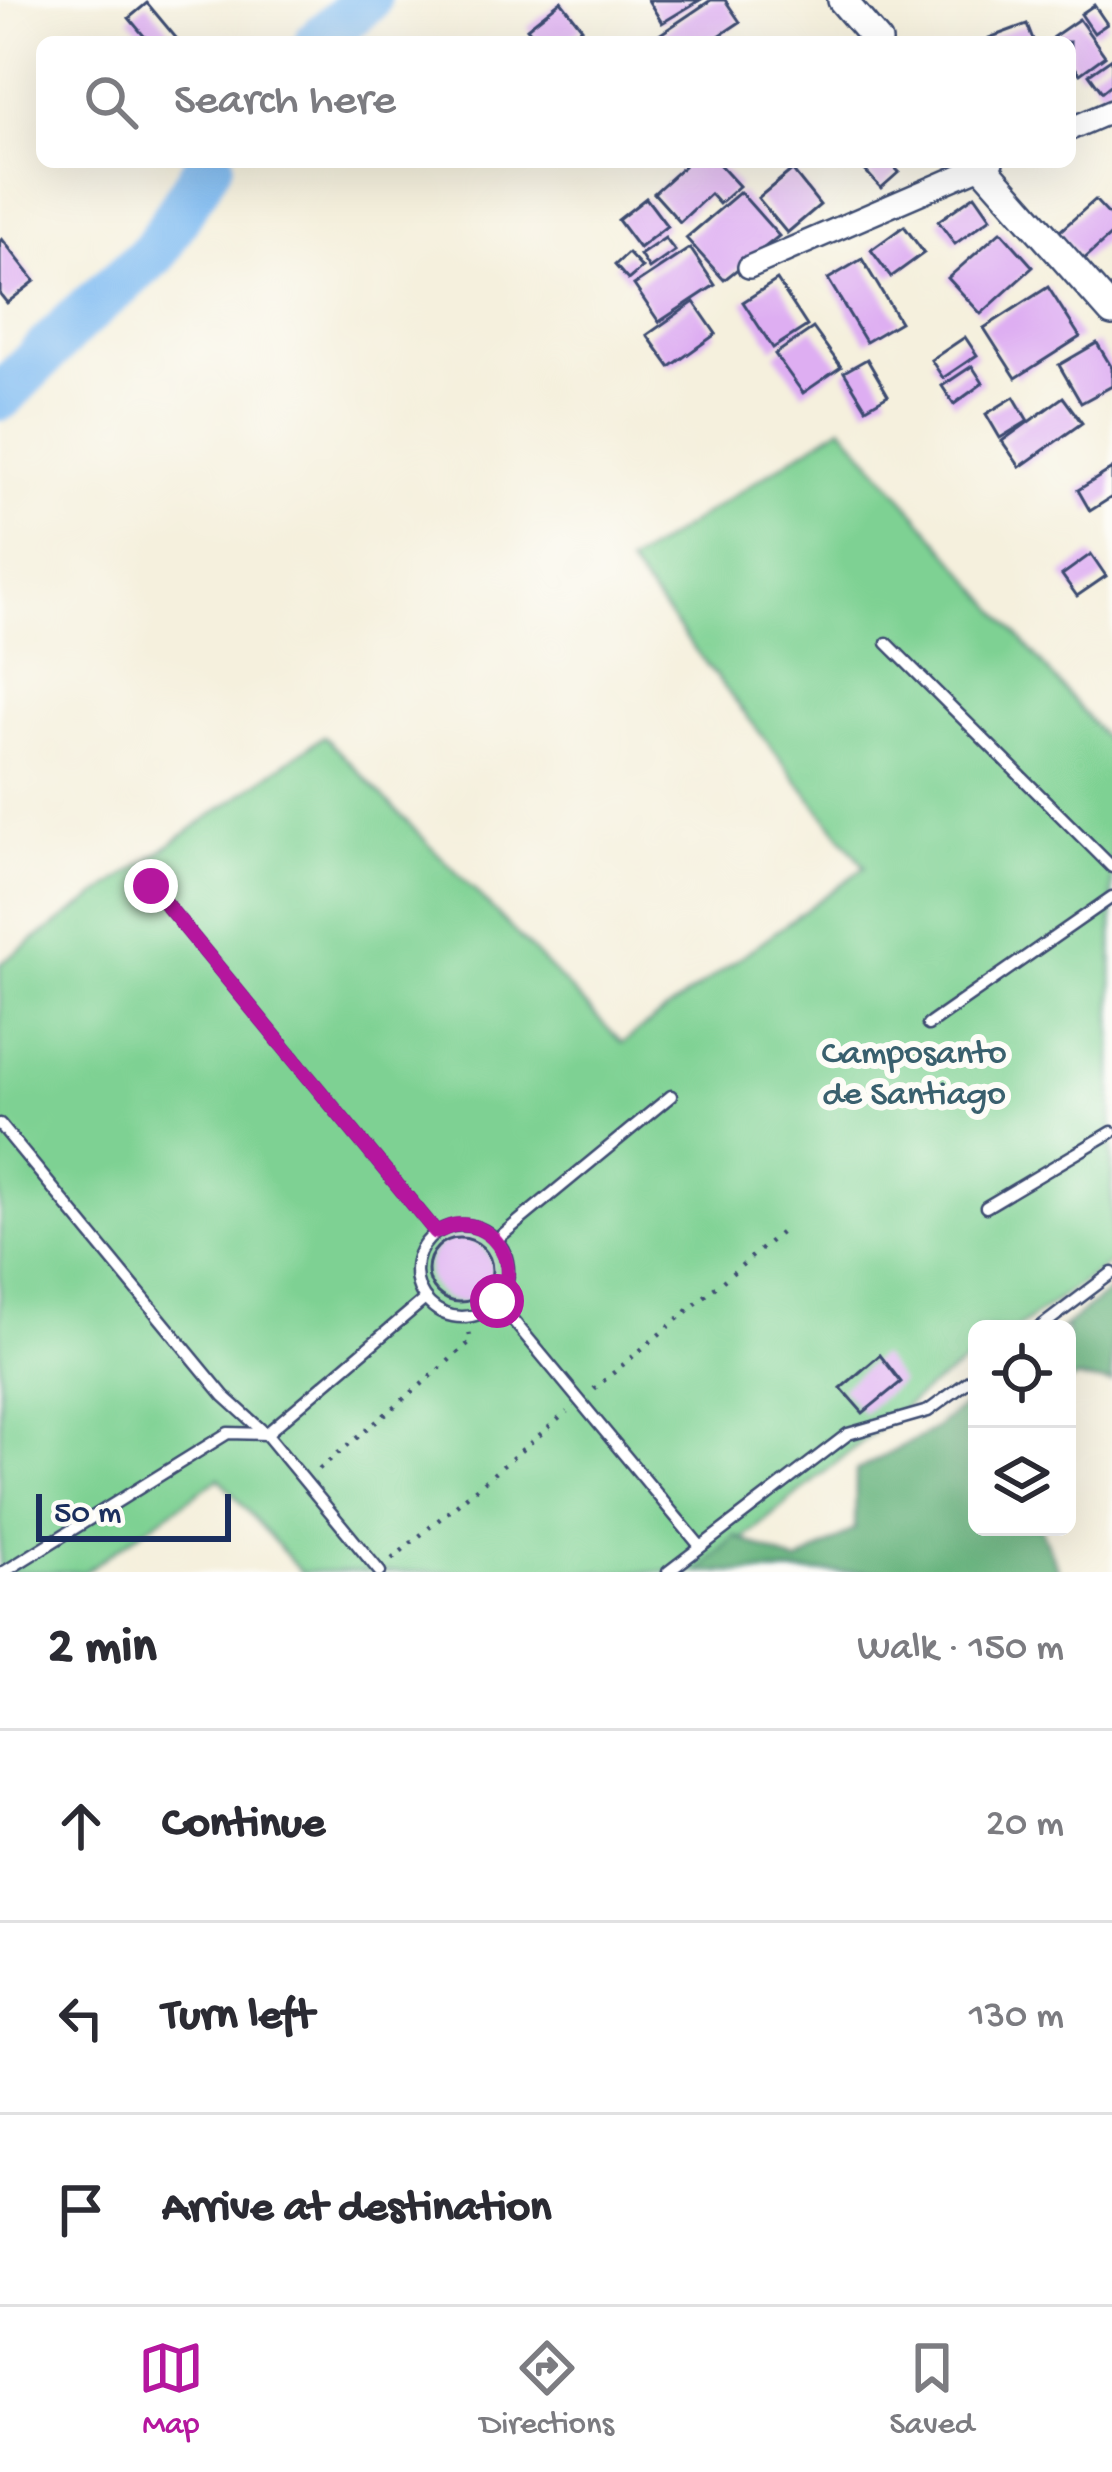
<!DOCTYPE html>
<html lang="en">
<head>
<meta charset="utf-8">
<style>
  :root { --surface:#fff; --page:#f7f7f7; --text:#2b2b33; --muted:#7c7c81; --line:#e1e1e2; --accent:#b5179e }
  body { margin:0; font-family:"Gochi Hand",sans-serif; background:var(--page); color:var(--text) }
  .controls { position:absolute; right:36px; bottom:36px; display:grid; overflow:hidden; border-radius:18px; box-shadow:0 12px 48px #0002 }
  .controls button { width:108px; height:108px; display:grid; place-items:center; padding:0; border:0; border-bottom:3px solid var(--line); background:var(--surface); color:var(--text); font:60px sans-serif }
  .scale { position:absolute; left:36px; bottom:30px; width:195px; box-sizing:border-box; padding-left:12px; border:6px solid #1b2f5e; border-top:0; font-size:33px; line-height:42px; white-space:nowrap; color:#1b2f5e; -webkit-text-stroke:9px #fdfcf7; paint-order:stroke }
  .stop { position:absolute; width:36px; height:36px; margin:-27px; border:9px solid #b5179e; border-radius:50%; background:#fff }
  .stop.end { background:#b5179e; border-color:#fff; box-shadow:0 3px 12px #0008 }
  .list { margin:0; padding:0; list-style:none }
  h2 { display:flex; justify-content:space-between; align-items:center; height:156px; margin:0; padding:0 48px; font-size:51px }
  h2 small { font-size:39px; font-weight:400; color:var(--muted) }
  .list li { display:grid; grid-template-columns:78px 1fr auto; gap:36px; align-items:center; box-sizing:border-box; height:192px; padding:0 48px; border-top:3px solid var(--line) }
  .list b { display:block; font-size:45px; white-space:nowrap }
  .list em { font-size:39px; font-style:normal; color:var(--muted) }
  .icon { flex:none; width:66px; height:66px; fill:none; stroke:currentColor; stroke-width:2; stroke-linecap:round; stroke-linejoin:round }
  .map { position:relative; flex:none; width:1112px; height:1572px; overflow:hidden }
  .search { position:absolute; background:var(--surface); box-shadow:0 12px 48px #0002; left:36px; right:36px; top:36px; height:132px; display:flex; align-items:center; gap:30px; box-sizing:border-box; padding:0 42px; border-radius:18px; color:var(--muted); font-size:45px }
  .sheet { height:732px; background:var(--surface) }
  nav { display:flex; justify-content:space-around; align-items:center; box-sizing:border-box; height:168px; border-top:3px solid var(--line); background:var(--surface); font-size:33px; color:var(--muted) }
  nav a { display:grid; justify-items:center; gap:6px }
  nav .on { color:var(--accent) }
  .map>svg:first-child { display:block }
  .green { fill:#7ed193; stroke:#4c8078; stroke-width:3 }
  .forest { fill:#66b37d; stroke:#40716e; stroke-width:3 }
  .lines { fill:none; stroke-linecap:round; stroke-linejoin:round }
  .river { stroke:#80bcf2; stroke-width:48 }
  .building { fill:#deaef2 }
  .service-casing { stroke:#3c4c71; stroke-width:15 }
  .minor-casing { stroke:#3c4c71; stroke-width:26 }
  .tertiary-casing { stroke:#3c4c71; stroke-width:32 }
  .path { stroke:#3c4c71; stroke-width:4.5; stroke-dasharray:3 9; stroke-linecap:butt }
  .service { stroke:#fff; stroke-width:10 }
  .minor { stroke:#fff; stroke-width:21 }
  .tertiary { stroke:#fff; stroke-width:27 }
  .route { stroke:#b5179e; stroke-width:15 }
  .labels { text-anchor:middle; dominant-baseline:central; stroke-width:12; stroke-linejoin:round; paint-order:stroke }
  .park-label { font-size:36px; fill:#39606e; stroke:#fdfcf7 }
</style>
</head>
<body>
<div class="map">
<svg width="1112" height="1572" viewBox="0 0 1112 1572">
  <rect width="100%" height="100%" fill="#fdfcf7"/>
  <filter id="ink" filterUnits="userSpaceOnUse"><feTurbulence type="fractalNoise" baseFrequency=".00833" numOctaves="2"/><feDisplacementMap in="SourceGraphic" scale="24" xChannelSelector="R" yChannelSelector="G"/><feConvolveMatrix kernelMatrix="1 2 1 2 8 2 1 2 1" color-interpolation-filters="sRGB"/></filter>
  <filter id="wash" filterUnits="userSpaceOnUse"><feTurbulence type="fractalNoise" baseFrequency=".004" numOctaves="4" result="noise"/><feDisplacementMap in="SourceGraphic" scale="48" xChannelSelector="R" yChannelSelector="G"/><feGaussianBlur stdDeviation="2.7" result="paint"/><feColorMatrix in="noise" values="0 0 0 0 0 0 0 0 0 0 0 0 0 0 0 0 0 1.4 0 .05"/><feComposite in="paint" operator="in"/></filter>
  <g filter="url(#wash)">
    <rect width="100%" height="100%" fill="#f5f0dd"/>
    <path class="green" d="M842,426l270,321v515l-96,67h-39v26l-53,36 -222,181h-401l-82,-94 -135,94h-84v-608l324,-228 298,307 243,-176 -237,-303z"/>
    <g class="forest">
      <path d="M1112,1289v94l-35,-5 -10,6v-55h-6z"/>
      <path d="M977,1395v132h63l19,45h-360l36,-36 62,27 58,-34 1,-58 76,-40z"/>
    </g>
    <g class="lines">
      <g class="river">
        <path d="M318,42l49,-42"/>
        <path d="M0,397l77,-77 77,-67 56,-91"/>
      </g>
    </g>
    <g id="blocks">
      <g class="building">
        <path d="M648,0h52l-38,23z"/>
        <path d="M711,0h14l15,22 -30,20h-50l-4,-5z"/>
        <path d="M561,1l21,27 -17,14h-26l-12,-14z"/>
        <path d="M147,3l30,36 -4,3h-24l-20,-24z"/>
        <path d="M1094,5l13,19 -13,9 -13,-19z"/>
        <path d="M1079,19l26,37 -25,18 -10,-13v-19h-13l-4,-5z"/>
        <path d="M1027,24l7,18h-44l-1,-4z"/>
        <path d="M1112,58v26l-10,8 -13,-18z"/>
        <path d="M681,162h36l22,24 -20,18 -9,-10 -30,28 -26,-29 30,-27z"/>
        <path d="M863,162h26l10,10 -18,16 -21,-23z"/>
        <path d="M792,170l28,35 -33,28 -29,-35z"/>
        <path d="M740,192l39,44 -55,44 -38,-42z"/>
        <path d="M975,195l16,23 -36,26 -17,-23z"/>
        <path d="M646,198l21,28 -28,22 -21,-28z"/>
        <path d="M1095,200l17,18v16l-29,26 -24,-28z"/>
        <path d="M904,226l20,27 -33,24 -20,-27z"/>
        <path d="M1001,231l32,36 -52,47 -33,-36z"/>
        <path d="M665,238l10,13 -26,18 -9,-14z"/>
        <path d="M2,239l33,42 -28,22 -7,-9v-53z"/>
        <path d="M690,248l25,37 -56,37 -25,-37z"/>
        <path d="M628,253l14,15 -14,12 -13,-15z"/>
        <path d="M862,259l38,63 -34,20 -38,-63z"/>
        <path d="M777,280l30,46 -34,22 -30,-46z"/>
        <path d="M1048,287l32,50 -64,41 -32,-50z"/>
        <path d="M694,302l22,32 -46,33 -23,-32z"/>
        <path d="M813,328l28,39 -38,26 -28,-39z"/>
        <path d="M965,337l12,18 -34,23 -12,-18z"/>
        <path d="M1097,343l15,25v18l-31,17 -22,-38z"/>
        <path d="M867,359l21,36 -22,13 -22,-36z"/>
        <path d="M972,366l11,17 -29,21 -12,-18z"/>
        <path d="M1014,397l14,24 -28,17 -14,-24z"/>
        <path d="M1063,397l19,26 -62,44 -18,-26z"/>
        <path d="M1112,469v28l-22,14 -12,-21z"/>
        <path d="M1091,554l15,22 -29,20 -15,-21z"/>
        <circle cx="460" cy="1270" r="32"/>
        <path d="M880,1355l21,27 -38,31 -22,-25z"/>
      </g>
    </g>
  </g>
  <g filter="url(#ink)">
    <use href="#blocks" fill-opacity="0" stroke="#3c4c71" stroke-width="3"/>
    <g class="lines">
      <g class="service-casing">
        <g id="service">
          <path d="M887,643l225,224"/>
          <path d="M151,886l285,346"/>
          <path d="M928,1025l184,-128"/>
          <path d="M0,1124l224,272 42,38 114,138"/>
          <path d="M986,1207l126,-75"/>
          <circle cx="462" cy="1271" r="46"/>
          <path d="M496,1240l175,-144"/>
          <path d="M497,1301l203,245"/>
          <path d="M1038,1329l74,-56"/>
          <path d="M4,1572l224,-139 38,1 159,-135"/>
          <path d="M668,1572l180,-138 80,-23 49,-36"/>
        </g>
      </g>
      <g class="minor-casing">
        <g id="minor">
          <path d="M1070,129l42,-18"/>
          <path d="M749,267l243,-105"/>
        </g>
      </g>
      <g class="tertiary-casing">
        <g id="tertiary">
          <path d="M842,0l36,42"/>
          <path d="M979,162l133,150"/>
        </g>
      </g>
      <g class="path">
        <path d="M594,1389l191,-160"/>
        <path d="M319,1469l109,-90 43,-38 -5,-24"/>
        <path d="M392,1559l175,-147"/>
      </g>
      <use href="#service" class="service"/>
      <use href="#minor" class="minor"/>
      <use href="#tertiary" class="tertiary"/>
    </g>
  </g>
  <g class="lines" filter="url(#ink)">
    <path class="route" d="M151,886l285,346c7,-2 13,-6 20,-7 31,-4 58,28 50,58 -2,7 -6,12 -9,18"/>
  </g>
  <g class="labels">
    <g class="park-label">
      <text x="914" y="1055">Camposanto<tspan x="914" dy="41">de Santiago</tspan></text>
    </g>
  </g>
</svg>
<div class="controls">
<button><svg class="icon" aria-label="locate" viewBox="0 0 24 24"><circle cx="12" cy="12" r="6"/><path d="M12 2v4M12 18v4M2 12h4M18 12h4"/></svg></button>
<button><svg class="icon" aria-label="layers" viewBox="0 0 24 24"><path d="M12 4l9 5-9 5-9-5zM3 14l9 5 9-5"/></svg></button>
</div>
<div class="scale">50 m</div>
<div class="stop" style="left:497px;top:1301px"></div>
<div class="stop end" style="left:151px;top:886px"></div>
<div class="search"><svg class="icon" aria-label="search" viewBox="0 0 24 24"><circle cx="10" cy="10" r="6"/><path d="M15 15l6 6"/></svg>Search here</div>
</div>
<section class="sheet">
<h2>2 min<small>Walk · 150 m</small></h2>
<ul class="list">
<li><svg class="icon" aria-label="ahead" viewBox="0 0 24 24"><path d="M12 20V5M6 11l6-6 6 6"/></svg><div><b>Continue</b></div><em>20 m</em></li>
<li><svg class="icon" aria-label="left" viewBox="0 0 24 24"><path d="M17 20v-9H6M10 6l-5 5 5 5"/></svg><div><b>Turn left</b></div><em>130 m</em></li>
<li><svg class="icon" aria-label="arrive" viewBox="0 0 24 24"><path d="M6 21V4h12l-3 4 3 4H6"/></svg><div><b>Arrive at destination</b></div></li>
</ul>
</section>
<nav>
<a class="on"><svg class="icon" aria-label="map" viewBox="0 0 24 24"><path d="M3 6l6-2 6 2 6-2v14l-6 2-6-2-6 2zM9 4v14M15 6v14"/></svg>Map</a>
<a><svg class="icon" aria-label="directions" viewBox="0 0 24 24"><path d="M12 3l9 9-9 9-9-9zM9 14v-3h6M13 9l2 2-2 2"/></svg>Directions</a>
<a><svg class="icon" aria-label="saved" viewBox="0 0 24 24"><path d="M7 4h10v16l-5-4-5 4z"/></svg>Saved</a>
</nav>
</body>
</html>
